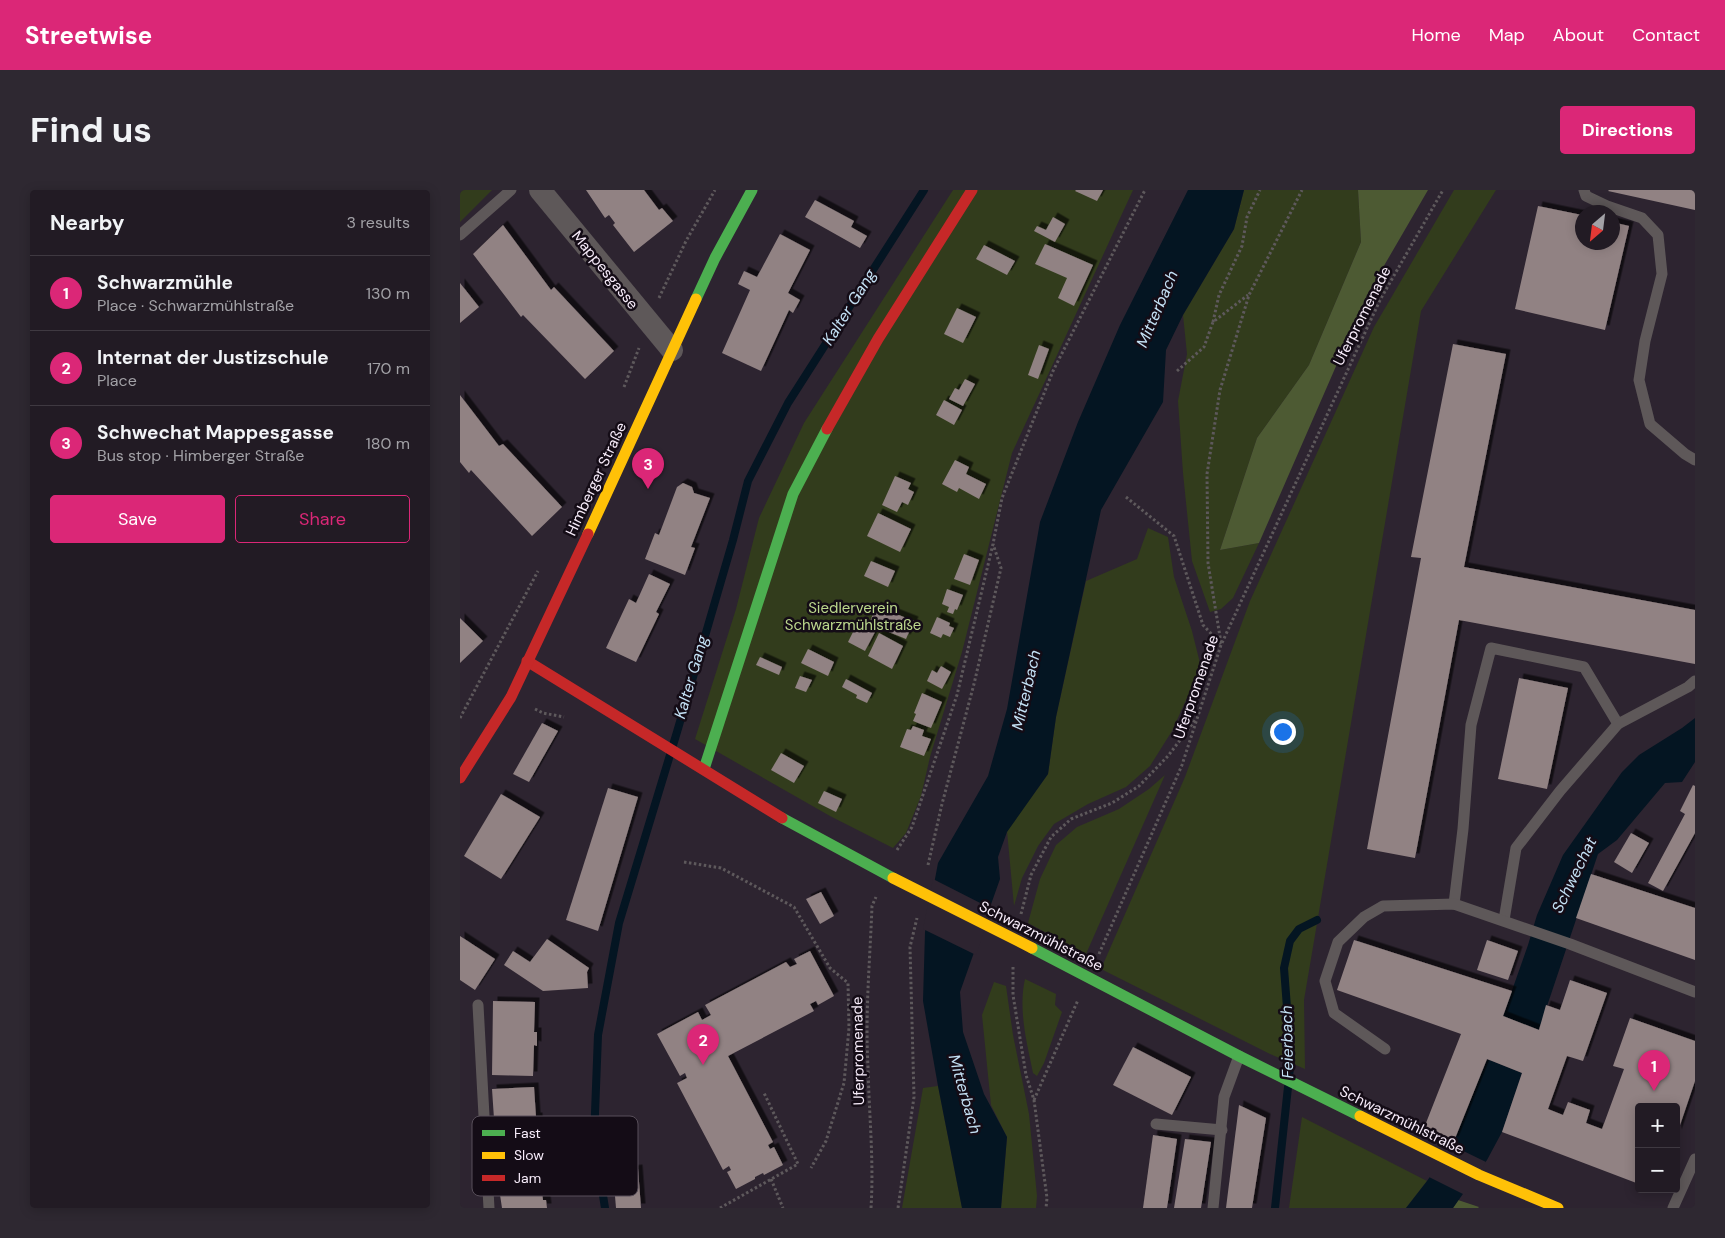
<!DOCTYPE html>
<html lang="en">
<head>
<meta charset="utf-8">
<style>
  :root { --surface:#221b24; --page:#2e2831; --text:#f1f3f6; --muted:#a2a1a6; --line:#3f3941; --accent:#db2777 }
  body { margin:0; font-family:"DM Sans",sans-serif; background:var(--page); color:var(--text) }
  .controls { position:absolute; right:15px; bottom:15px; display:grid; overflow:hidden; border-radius:5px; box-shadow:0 2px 12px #0003 }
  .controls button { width:45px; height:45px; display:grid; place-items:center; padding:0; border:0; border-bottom:1px solid var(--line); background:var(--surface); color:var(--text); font:25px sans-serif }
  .compass { position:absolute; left:1115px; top:15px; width:45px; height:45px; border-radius:50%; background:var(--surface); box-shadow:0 2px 12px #0003; rotate:208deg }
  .you { position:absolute; left:822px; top:541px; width:18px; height:18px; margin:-12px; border:4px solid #fff; border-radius:50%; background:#1a73e8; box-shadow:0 0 0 8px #1a73e833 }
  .badge { display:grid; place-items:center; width:32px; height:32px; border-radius:50%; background:var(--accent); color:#fff; font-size:16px; font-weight:700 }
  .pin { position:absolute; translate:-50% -41px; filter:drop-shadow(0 1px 2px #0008) }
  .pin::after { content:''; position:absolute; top:26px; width:18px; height:15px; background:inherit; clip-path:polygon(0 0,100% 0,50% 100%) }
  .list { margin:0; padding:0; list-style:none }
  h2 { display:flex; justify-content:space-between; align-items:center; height:65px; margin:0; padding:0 20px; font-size:21px }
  h2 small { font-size:16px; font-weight:400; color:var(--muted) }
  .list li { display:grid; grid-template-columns:32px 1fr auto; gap:15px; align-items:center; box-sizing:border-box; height:75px; padding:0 20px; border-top:1px solid var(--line) }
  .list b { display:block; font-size:19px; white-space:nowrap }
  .list p { margin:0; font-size:16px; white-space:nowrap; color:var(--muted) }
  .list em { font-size:16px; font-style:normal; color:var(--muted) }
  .actions { display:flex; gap:10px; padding:15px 20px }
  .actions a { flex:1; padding:11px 0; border:1px solid var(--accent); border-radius:5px; text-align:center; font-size:18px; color:var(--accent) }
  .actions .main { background:var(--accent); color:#fff }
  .map { position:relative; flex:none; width:1235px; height:1018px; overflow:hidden; border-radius:5px }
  header { display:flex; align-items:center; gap:30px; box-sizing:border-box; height:70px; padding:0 25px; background:var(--accent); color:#fff }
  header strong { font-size:24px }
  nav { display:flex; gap:28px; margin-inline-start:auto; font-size:18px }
  .intro { display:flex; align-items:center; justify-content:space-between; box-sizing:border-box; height:120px; padding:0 30px }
  h1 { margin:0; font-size:35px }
  .button { padding:12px 22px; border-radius:5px; background:var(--accent); color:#fff; font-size:18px; font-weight:700 }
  main { display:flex; gap:30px; padding:0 30px }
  aside { flex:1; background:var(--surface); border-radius:5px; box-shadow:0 2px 12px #0003 }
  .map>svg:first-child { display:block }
  .green { fill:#323c1c }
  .forest { fill:#4d5a33 }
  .water { fill:#041522 }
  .pier { fill:#2d2430 }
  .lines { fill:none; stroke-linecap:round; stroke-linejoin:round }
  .stream { stroke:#041522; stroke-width:8 }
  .building { fill:#918283; filter:url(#shadow) }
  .path { stroke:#5e595c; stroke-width:3; stroke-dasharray:2.5 2.5; stroke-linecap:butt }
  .lane { stroke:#5e5859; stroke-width:11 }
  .street { stroke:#5e5859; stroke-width:22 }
  .fast { stroke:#4caf50; stroke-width:11 }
  .slow { stroke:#ffc107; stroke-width:11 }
  .jam { stroke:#c62828; stroke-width:11 }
  .slow-bridge { stroke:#ffc107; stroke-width:11 }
  .labels { text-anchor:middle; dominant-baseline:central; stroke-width:5; stroke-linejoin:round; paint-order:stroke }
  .street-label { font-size:15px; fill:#f7ecfa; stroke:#140c16 }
  .park-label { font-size:15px; fill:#bcd88d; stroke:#140c16 }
  .water-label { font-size:16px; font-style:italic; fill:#c4e1f5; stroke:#140c16 }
  .key { fill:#140c16; stroke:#584f5a; stroke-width:1 }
  .key-label { font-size:14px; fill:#f7ecfa }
</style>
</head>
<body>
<header>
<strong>Streetwise</strong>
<nav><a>Home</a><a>Map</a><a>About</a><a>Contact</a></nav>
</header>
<div class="intro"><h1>Find us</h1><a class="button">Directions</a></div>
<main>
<aside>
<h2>Nearby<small>3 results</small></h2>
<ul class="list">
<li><span class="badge">1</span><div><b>Schwarzmühle</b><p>Place · Schwarzmühlstraße</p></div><em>130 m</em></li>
<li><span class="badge">2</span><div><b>Internat der Justizschule</b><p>Place</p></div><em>170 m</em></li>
<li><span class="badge">3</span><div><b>Schwechat Mappesgasse</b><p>Bus stop · Himberger Straße</p></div><em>180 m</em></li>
</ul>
<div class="actions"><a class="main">Save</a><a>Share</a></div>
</aside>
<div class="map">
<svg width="1235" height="1018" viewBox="0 0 1235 1018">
  <defs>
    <filter id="shadow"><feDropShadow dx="4.5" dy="-4.5" stdDeviation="0" flood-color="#0009"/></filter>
  </defs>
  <rect width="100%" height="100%" fill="#2d2430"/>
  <g class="green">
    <path d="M0,0h32l-32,32z"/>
    <path d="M493,0h180l-121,263 -50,199 -32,105 -9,39 -15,37 -13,15 -63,-32 -135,-77 41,-130 23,-91 45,-95z"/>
    <path d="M784,0h114l3,52 -52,123 -52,73 -37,112 39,-7 -26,55 -12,11 -11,3 -18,-51 -9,-88 -5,-72 9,-47 -4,-39 51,-86z"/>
    <path d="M994,0h42l-75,121 -117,689 1,69 -35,-15 -169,-85 84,-192 65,-176 124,-274z"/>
    <path d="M688,338l20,9 6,40 18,54 9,36 -29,64 -22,35 -24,21 -38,17 -34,20 -16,22 -16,32 -8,28 -7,-75 41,-57 8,-57 30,-136 51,-22z"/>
    <path d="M705,585l-79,179 -58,-31 12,-44 16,-34 21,-18 42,-18 30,-20z"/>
    <path d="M565,789l31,15 -1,11 7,7 -18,51 -7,13 -4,-3c-6,-30 -15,-63 -8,-94z"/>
    <path d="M534,792l12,4 7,49 16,79 8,82 -1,12h-35l6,-71 -16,-32 -9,-90z"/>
    <path d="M478,896l24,122h-60l21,-120z"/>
    <path d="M842,927l125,64 -21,27h-117z"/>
  </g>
  <g class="forest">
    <path d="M898,0h70l-61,105 -108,248 -39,7 37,-112 52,-73 52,-123z"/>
    <path d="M998,1010l21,7 -1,1h-25z"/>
  </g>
  <g class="water">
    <path d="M728,0h56l-10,39 -51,86 -17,35 -3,52 -62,108 -45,207 -8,57 -41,58 -9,25 2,22 -40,113 3,40 21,62 23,43 -6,71h-39l-24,-122 -15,-85 2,-69 13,-69 50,-87 19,-67 33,-187 38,-100 42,-97z"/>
    <path d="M1235,528v44l-13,20 -17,1 -48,57 -19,14 -59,176 -36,-14 25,-71 9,-30 26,-60 59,-83 17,-17 43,-27z"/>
    <path d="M1027,869l35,14 -20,59 -15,28 -34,48h-47l21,-27 27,-40z"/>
  </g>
  <g class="pier">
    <path d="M473,689l59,30 -16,46 -53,-26z"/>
    <path d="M989,954l37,18 -8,14 -13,19 -38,-19z"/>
  </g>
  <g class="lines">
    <g class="stream">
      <path d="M829,886l2,-16 -7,-92 6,-27 9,-12 18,-9"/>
      <path d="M145,1018l-11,-69 4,-104 21,-112 58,-191 56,-192 15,-59 40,-78 136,-213"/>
      <path d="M815,1018l13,-121"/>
    </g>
  </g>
  <g class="building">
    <path d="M126,0h58l15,20 3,-2 11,13 -39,31 -21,-27 2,-2 -6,-8 -4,3z"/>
    <path d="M616,0h27l-6,11 -22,-10z"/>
    <path d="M1149,0h86v20l-87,-19z"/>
    <path d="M355,10l39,21 -3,6 16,9 -7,12 -55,-31z"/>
    <path d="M1078,16l44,9v27h30v-20l17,4 -24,104 -90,-21z"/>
    <path d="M593,27l12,7 -10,18 -21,-11 3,-5 9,4z"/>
    <path d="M43,35l48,65 3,-3 60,64 -29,28 -62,-64 -2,2 -48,-63z"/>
    <path d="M320,44l30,16 -22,43 12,7 -7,13 -4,-3 -28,61 -39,-18 28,-63 -12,-6 6,-13 13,6z"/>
    <path d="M585,54l48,21 -19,41 -16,-8 9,-20 -32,-14z"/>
    <path d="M524,55l31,16 -8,14 -31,-16z"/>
    <path d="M0,93l19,24 -19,16z"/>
    <path d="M497,118l19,9 -13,26 -19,-9z"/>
    <path d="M993,154l53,10 -42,213 231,43v54l-236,-44 -44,238 -48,-9 54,-291 -10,-1z"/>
    <path d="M579,155l10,4 -11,30 -10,-4z"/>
    <path d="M505,189l10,5 -12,22 -14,-7 6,-11 4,2z"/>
    <path d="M0,205l39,51 4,-2 59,63 -30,29 -61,-66 -2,3 -9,-11z"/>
    <path d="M484,210l18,10 -8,15 -18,-10z"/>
    <path d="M495,270l14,7 -3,7 20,10 -7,15 -20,-11 -2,4 -15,-8z"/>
    <path d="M435,286l16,7 -3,6 6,3 -6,13 -6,-3 -5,10 -15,-7z"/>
    <path d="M223,293l9,4 2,6 16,5 -19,49 4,1 -10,27 -40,-16 10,-26 4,2 18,-48z"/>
    <path d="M418,323l33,16 -11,23 -33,-16z"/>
    <path d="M504,364l15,6 -9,25 -16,-6z"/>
    <path d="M411,371l24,10 -7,16 -24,-11z"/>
    <path d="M189,384l21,10 -14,28 3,2 -23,48 -30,-14 23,-49 7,4z"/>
    <path d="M487,399l16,6 -6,15 -2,-1 -2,5 -6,-2 2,-5 -7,-3z"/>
    <path d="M416,416l38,15 -8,18 -37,-15z"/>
    <path d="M477,427l13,6 -1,3 5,2 -4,9 -7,-3 -2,4 -11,-5z"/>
    <path d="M0,428l23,23 -23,22z"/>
    <path d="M398,432l17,10 -10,19 -17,-9z"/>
    <path d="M419,443l24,13 -11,23 -24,-13z"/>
    <path d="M348,459l26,13 -6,14 -27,-13z"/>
    <path d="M300,467l22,10 -3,8 -23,-10z"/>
    <path d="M481,476l10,6 -9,17 -15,-8 5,-11 5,3z"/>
    <path d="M340,486l12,4 -6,12 -11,-4z"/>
    <path d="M1059,488l49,10 -21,101 -49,-10z"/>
    <path d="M386,489l26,14 -5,10 -11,-5 1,-3 -15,-8z"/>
    <path d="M462,503l20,9 -11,26 -18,-7 3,-7 -2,-1z"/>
    <path d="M82,533l16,8 -29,51 -16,-8z"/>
    <path d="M453,536l11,4 -2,6 9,3 -7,17 -24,-9 7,-18 4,1z"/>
    <path d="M321,563l23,13 -10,17 -23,-13z"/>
    <path d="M1233,595l2,1v47l-32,58 -15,-8 37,-69 -5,-3z"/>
    <path d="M148,598l30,9 -40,134 -32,-11z"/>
    <path d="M364,601l18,8 -6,13 -18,-9z"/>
    <path d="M41,604l39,23 -39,62 -37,-23z"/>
    <path d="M1171,643l18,10 -17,30 -18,-11z"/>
    <path d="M1131,684l104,34v52l-119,-42z"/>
    <path d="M361,702l13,24 -14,8 -14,-25z"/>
    <path d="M0,746l35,23 -20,31 -15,-10z"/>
    <path d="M87,749l42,29 -2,4 1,16 -45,3 -39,-26 9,-14 17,11z"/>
    <path d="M894,750l158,51 -9,25 36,14 7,-25 14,5 10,-30 37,13 -24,68 -16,-5 -19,53 15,6 5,-13 22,8 -4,13 16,6 22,-60 -11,-3 17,-48 65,23v40l-18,53 -1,-27h-37v77l-137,-52 20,-59 -35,-14 -33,82 -30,-13 37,-94 -124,-44z"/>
    <path d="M1027,750l31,11 -10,29 -31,-10z"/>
    <path d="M350,761l24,45 -16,9 -2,-4 -6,3 4,7 -86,45 45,86 -5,3 2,4 4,-2 9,18 -19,10 -1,-2 -8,4v2l-19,10 -9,-17 4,-2 -2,-4 -6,4 -46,-87 10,-5 -2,-5 -5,3 -23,-42 41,-22 4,8 9,-5 -6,-10 81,-43 4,5 7,-3 -3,-5z"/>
    <path d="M33,811l42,1 -1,30h3v14l-3,-1 -1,31 -41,-1z"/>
    <path d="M673,857l58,30 -19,38 -59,-30z"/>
    <path d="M74,897l2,30h2l1,14h-3l2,30 -41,2 -5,-74z"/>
    <path d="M779,915l27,13 -14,90h-26z"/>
    <path d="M693,945l24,4 -10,69h-24z"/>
    <path d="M725,949l26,3 -10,66h-27z"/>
    <path d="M178,979l3,39h-25l-3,-36z"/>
    <path d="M79,980l4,30h3l1,8h-45l-5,-33z"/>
  </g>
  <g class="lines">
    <g class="path">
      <path d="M199,108l27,-57 29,-51"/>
      <path d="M753,132l6,-27 23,-49 5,-29 13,-27"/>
      <path d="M717,181l27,-24 9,-25 35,-27"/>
      <path d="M164,197l15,-39"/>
      <path d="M666,307l48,39 29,89 18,19"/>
      <path d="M761,453l-13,-80 -1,-89 13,-84 29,-95 53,-105"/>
      <path d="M75,519l8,4 21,4"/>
      <path d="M0,528l78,-147"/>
      <path d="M437,660l15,-23 45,-132 36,-151 9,-46 51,-127 92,-181"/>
      <path d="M224,672l37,6 73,39 36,61 18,15 1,45 -5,55 -18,58 -15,27"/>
      <path d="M468,675l14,-61 32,-120 27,-116 -8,-24"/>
      <path d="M561,724l10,-39 20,-38 20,-18 41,-16 27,-17 29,-30 28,-37"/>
      <path d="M639,764l83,-189 39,-120 159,-345 63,-110"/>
      <path d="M553,777v28l13,80 8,25 13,98 -1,10"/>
      <path d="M574,910l44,-100"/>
      <path d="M311,989l12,29"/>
      <path d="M260,1018l78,-44 -34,-71"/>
      <path d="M411,1018c3,-47 -2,-94 -3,-141 -3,-54 2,-107 4,-161l4,-9"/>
      <path d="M438,1018l16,-111 -4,-150 7,-29"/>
    </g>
    <g class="lane">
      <path d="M1124,0l2,6 21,10 35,12 16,17 4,39 -17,67 -6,39 11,44 35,30 10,6"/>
      <path d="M0,45l51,-45"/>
      <path d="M994,714l9,-75 8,-104 20,-77 93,19 34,57"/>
      <path d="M1044,730l12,-72 44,-57 58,-67 70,-37 7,-6"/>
      <path d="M18,815l11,203"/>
      <path d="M925,859l-51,-36 -9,-32 13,-39 26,-25 19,-11 71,-2 116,40 125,48"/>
      <path d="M696,934l66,6"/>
      <path d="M753,1018l11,-111 15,-41"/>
      <path d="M1213,1018l22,-49"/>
    </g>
    <path class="street" d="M80,0l132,160"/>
    <g class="fast">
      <path d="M236,109l19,-41 37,-68"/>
      <path d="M244,579l89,-275 34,-65"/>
      <path d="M322,628l111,60"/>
      <path d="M572,758l207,108 121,60"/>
    </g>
    <g class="slow">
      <path d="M128,344l108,-235"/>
      <path d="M900,926l119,59 79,33"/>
    </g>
    <g class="jam">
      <path d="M367,239l51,-90 94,-149"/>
      <path d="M67,471l255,157"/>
      <path d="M0,588l51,-81 77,-163"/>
    </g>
    <path class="slow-bridge" d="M433,688l139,70"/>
  </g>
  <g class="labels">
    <g class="street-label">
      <text transform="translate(145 80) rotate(51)">Mappesgasse</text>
      <text transform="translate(902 126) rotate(-63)">Uferpromenade</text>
      <text transform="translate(136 289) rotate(-65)">Himberger Straße</text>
      <text transform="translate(736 497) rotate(-71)">Uferpromenade</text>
      <text transform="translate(581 746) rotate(27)">Schwarzmühlstraße</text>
      <text transform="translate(398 861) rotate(-91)">Uferpromenade</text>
      <text transform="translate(942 930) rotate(26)">Schwarzmühlstraße</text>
    </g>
    <g class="park-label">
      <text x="393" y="418">Siedlerverein<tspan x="393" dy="17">Schwarzmühlstraße</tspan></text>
    </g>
    <g class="water-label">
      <text transform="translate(389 117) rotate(-58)">Kalter Gang</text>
      <text transform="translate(697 119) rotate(-67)">Mitterbach</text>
      <text transform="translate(231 487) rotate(-74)">Kalter Gang</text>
      <text transform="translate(566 500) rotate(-77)">Mitterbach</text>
      <text transform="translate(1114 685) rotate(-64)">Schwechat</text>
      <text transform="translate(827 852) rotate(-91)">Feierbach</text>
      <text transform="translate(505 904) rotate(74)">Mitterbach</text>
    </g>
  </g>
  <rect x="12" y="926" width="166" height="80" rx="8" class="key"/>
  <rect x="22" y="940" width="23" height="6" fill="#4caf50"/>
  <rect x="22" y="962" width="23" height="7" fill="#ffc107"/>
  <rect x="22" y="985" width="23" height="6" fill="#c62828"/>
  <g class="key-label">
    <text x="54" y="948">Fast</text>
    <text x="54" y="970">Slow</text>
    <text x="54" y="993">Jam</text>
  </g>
</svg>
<div class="controls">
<button>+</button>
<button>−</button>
</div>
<svg class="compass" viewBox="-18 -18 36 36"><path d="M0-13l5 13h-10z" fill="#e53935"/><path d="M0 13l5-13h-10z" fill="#a2a1a6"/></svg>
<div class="you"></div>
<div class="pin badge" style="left:1194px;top:901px">1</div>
<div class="pin badge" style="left:243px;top:875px">2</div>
<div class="pin badge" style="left:188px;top:299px">3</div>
</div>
</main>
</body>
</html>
